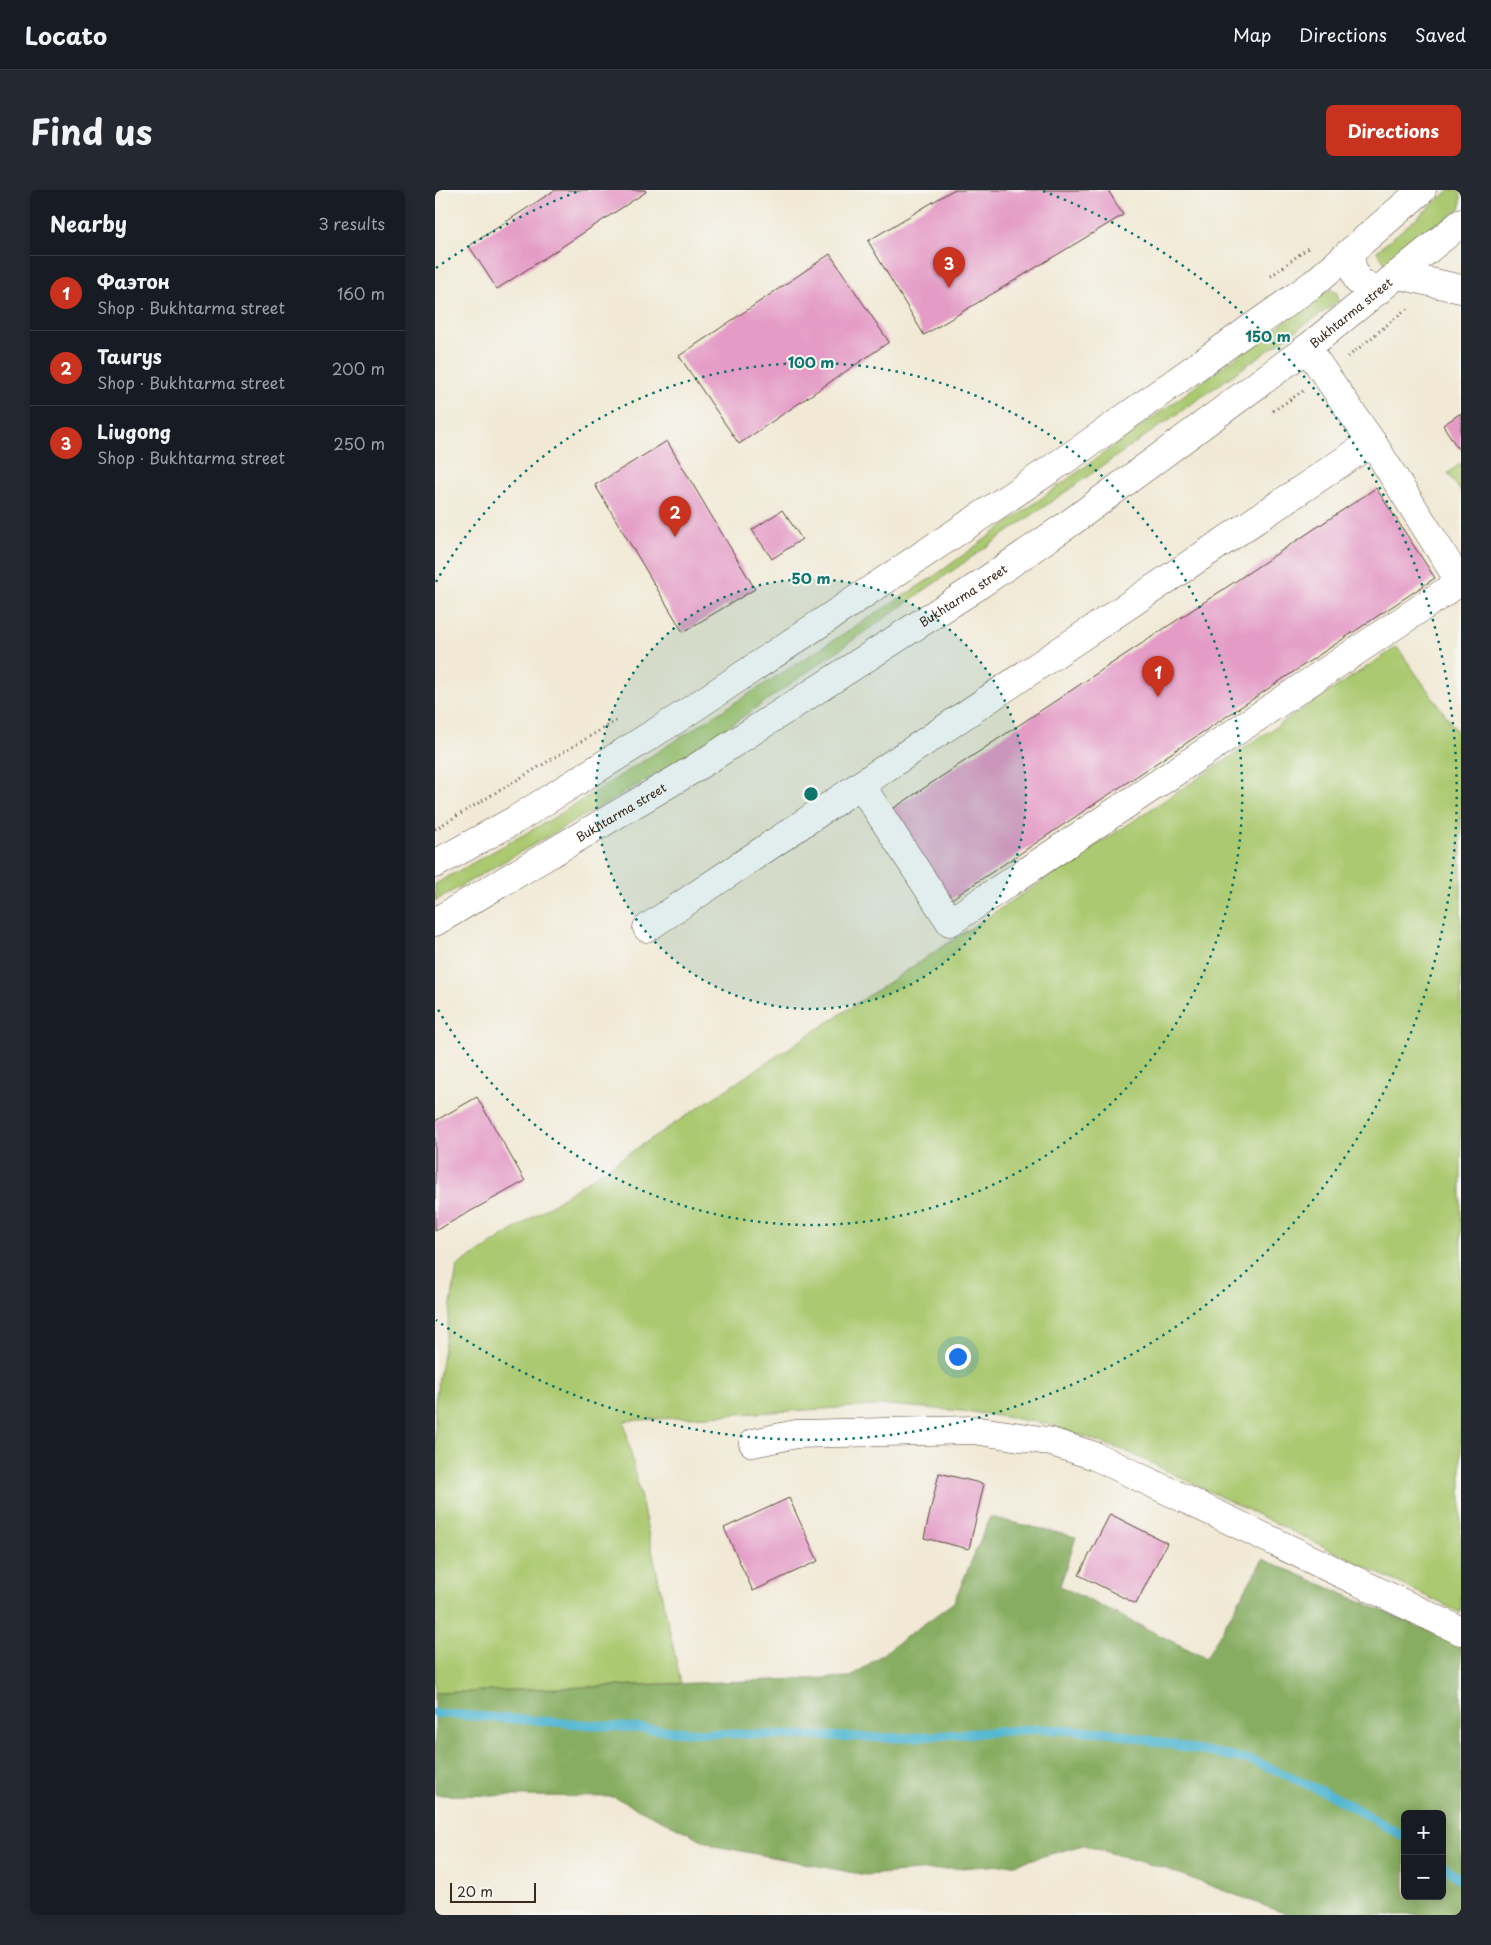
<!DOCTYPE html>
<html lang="en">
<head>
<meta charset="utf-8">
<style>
  :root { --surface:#171b24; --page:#242831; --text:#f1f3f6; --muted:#9ea1a6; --line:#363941; --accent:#c8321e }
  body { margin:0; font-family:"Playpen Sans",sans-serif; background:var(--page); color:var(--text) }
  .controls { position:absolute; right:15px; bottom:15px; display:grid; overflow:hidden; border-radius:8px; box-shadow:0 2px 12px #0003 }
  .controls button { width:45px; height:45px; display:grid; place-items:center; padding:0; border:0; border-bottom:1px solid var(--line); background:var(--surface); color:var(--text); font:25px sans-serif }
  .scale { position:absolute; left:15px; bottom:12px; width:86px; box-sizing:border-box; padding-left:5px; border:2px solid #3b2a1e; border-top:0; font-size:14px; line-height:18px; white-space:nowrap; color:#3b2a1e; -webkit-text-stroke:4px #f6f6f2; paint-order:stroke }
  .you { position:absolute; left:522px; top:1166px; width:18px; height:18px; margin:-12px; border:4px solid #fff; border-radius:50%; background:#1a73e8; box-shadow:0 0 0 8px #1a73e833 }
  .badge { display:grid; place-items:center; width:32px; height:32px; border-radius:50%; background:var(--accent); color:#fff; font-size:16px; font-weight:700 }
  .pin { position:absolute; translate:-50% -41px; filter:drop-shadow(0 1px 2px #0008) }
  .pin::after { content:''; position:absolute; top:26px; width:18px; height:15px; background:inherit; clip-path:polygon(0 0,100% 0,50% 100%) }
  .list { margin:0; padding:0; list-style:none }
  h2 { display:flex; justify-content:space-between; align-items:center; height:65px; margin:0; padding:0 20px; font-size:21px }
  h2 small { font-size:16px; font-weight:400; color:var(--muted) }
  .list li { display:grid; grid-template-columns:32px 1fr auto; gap:15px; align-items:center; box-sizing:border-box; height:75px; padding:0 20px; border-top:1px solid var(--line) }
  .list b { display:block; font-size:19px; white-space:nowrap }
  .list p { margin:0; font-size:16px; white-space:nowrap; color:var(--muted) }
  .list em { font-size:16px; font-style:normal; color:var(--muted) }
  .map { position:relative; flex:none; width:1026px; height:1725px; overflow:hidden; border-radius:8px }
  header { display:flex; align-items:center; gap:30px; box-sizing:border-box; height:70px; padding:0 25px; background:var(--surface); border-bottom:1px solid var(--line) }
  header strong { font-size:24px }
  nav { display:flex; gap:28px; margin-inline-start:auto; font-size:18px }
  .intro { display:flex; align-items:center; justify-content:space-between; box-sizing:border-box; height:120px; padding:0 30px }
  h1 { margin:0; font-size:35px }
  .button { padding:12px 22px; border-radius:8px; background:var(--accent); color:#fff; font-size:18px; font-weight:700 }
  main { display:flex; gap:30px; padding:0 30px }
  aside { flex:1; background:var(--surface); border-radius:8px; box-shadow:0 2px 12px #0003 }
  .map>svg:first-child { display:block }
  .green { fill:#aac970; stroke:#727a47 }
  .forest { fill:#87ad62; stroke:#616c40; fill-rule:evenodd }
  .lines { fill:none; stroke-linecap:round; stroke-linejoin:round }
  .stream { stroke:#53b7d2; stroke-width:9 }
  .building { fill:#e49bc6 }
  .minor-casing { stroke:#564739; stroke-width:29 }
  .major-casing { stroke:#564739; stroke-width:29 }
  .path { stroke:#564739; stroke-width:3; stroke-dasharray:1 4; stroke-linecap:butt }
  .minor { stroke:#fff; stroke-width:28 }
  .major { stroke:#fff; stroke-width:28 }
  .ring { fill:none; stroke:#0f766e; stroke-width:2.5; stroke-dasharray:2.5 5 }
  .labels { text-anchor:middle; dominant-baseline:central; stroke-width:4; stroke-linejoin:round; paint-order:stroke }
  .street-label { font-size:12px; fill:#3b2a1e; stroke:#f6f6f2 }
  .centre { fill:#0f766e; stroke:#f6f6f2; stroke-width:2.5 }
  .ring-label { font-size:15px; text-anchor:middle; font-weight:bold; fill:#0f766e; stroke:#f6f6f2; stroke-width:4; stroke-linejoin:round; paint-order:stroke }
</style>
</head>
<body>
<header>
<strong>Locato</strong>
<nav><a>Map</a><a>Directions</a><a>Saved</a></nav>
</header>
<div class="intro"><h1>Find us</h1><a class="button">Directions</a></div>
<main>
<aside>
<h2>Nearby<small>3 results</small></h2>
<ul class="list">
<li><span class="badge">1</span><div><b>Фаэтон</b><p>Shop · Bukhtarma street</p></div><em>160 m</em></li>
<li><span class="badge">2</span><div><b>Taurys</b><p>Shop · Bukhtarma street</p></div><em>200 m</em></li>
<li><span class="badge">3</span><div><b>Liugong</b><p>Shop · Bukhtarma street</p></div><em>250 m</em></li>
</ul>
</aside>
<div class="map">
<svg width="1026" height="1725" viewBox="0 0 1026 1725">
  <rect width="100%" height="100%" fill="#f6f6f2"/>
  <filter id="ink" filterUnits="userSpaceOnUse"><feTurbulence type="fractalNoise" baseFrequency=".02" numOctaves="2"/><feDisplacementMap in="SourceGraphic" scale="10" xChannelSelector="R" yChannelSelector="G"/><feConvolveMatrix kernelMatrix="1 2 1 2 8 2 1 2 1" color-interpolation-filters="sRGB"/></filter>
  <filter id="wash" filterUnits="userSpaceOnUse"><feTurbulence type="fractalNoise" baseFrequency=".0096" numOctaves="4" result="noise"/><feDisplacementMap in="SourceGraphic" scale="20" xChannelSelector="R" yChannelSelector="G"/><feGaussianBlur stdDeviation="1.12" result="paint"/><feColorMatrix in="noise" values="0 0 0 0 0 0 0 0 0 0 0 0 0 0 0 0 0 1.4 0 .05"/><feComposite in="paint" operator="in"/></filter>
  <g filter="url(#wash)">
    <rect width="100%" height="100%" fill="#f1e9d5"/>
    <g class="green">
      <path d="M1015,0h11v17l-73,62 -11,-18z"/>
      <path d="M895,99l7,4 2,8 -658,459 -246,141v-17l120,-67 378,-240z"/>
      <path d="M1026,273v29l-13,-19z"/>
      <path d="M962,457l64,90v876l-335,-162 -79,-27 -74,-12 -84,-7 -265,16 57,262 -246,10v-291l22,-135z"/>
    </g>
    <path class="forest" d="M555,1327l86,20 -16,49 146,72 57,-99 198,86v270h-172l-123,-46 -83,-24 -68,19 -150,11 -150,-29 -101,-49 -179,-2v-102l416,-16 103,-75zM970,1624h37v82h-37z"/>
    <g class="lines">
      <g class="stream">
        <path d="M0,1523l266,20 200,5 138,-9 69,3 146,29 79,35 72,41"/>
        <path d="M1007,1675l19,15"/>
      </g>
    </g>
    <g id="blocks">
      <g class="building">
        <path d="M120,0h90l1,2 -149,97 -28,-43z"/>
        <path d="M518,0h155l15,25 -199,120 -56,-94z"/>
        <path d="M395,64l59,88 -150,102 -60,-88z"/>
        <path d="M1026,223v34l-3,2 -15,-24z"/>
        <path d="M232,251l88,148 -72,43 -88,-147z"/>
        <path d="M941,298l59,90 -494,328 -59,-90z"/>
        <path d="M347,320l20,29 -30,20 -20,-29z"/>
        <path d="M42,907l48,84 -90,50v-110z"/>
        <path d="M504,1283l45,11 -15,65 -45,-11z"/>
        <path d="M354,1308l29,63 -65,30 -29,-63z"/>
        <path d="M675,1324l57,29 -31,61 -57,-29z"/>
      </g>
    </g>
  </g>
  <g filter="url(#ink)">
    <use href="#blocks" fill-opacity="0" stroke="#564739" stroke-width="1"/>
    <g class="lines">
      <g class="minor-casing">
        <g id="minor">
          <path d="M964,85l62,14"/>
          <path d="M426,595l89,137 510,-340 -88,-140 -65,-94"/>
          <path d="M212,738l725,-486"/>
          <path d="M318,1253l43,-9 177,-4 75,11 47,15 366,175"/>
        </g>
      </g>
      <g class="major-casing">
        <g id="major">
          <path d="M916,62v12l7,17 20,10"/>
          <path d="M0,674l80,-44 165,-103 398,-266 235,-167 109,-94"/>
          <path id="s1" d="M0,732l257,-152 277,-178 101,-69 237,-175 154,-125"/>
        </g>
      </g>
      <g class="path">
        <path d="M836,86l37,-28"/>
        <path d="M913,167l61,-50"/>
        <path d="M838,221l30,-20"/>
        <path d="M0,639l184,-110"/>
      </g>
      <use href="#minor" class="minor"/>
      <use href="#major" class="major"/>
    </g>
  </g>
  <circle cx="376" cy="604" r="215" fill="#0f766e" fill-opacity=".12"/>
  <g class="ring">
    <circle cx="376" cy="604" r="215"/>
    <path d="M1 392A431 431 0 1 1 1 816"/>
    <path d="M1 78A646 646 0 0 1 144 1M608 1A646 646 0 1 1 1 1130"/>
  </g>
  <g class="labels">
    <g class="street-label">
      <text stroke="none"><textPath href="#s1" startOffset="1101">Bukhtarma street</textPath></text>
      <text stroke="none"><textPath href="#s1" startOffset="621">Bukhtarma street</textPath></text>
      <text stroke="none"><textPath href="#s1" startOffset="216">Bukhtarma street</textPath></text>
    </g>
  </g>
  <circle cx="376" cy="604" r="8" class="centre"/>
  <g class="ring-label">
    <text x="833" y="152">150 m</text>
    <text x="376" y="178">100 m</text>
    <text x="376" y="394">50 m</text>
  </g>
</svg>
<div class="controls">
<button>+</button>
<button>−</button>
</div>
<div class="scale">20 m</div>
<div class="you"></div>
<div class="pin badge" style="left:723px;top:507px">1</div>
<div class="pin badge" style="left:240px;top:347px">2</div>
<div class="pin badge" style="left:514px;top:98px">3</div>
</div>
</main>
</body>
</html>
